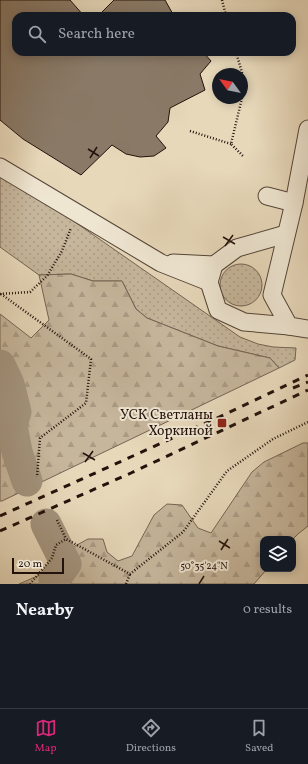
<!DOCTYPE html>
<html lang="en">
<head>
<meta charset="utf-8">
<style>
  :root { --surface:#171b24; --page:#242831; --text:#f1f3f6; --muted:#9ea1a6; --line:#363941; --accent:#db2777 }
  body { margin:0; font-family:Vollkorn,serif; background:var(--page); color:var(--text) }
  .controls { position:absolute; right:12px; bottom:12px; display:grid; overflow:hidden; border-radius:8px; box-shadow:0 2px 10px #0003 }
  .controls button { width:36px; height:36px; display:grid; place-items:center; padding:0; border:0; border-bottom:1px solid var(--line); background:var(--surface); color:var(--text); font:20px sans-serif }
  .compass { position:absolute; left:212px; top:68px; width:36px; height:36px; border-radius:50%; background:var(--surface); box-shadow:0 2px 10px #0003; rotate:303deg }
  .scale { position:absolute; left:12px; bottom:10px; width:52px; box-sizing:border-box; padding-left:4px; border:2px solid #23120c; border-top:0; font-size:11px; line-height:14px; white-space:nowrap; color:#23120c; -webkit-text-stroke:3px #efe6d2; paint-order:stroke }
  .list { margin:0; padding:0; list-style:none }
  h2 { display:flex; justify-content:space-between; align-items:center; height:52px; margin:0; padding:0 16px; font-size:17px }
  h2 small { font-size:13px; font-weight:400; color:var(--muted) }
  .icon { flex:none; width:22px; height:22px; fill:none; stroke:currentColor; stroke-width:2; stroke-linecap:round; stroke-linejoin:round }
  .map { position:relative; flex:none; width:308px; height:584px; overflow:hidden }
  .search { position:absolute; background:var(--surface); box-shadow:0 2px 10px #0003; left:12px; right:12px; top:12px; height:44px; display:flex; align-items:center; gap:10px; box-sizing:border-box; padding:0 14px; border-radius:12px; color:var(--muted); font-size:15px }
  .sheet { height:124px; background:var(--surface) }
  nav { display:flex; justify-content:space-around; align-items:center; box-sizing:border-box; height:56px; border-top:1px solid var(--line); background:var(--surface); font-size:11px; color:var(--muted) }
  nav a { display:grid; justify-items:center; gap:2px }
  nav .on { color:var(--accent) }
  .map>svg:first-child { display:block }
  .grass { fill:url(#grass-dots); stroke:#746454 }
  .forest { fill:url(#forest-firs); stroke:#746454 }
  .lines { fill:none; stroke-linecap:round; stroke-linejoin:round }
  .river { stroke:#a4957f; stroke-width:31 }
  .building { fill:#897966; stroke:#23120c }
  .minor-casing { stroke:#544438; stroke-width:19 }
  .path { stroke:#23120c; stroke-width:2.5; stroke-dasharray:1 2; stroke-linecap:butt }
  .minor { stroke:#efe6d2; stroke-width:17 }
  .rail { stroke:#23120c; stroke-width:3; stroke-dasharray:7 7; stroke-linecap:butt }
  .ticks { fill:none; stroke:#23120c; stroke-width:1.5 }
  .poi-dot { fill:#8f2418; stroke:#efe6d2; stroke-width:1.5 }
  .labels { text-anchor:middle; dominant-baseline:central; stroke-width:4; stroke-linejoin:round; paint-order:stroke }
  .poi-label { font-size:14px; fill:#23120c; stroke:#efe6d2; text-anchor:end }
  .ticks-label { font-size:10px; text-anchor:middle; fill:#23120c; stroke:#efe6d2; stroke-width:4; stroke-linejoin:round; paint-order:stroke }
</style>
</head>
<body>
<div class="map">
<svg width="308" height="584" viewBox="0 0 308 584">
  <defs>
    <pattern id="grass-dots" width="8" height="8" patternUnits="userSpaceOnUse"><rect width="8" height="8" fill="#c6b69c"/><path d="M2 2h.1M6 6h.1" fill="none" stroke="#aa9b85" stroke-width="1.8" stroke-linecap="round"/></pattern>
    <pattern id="forest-firs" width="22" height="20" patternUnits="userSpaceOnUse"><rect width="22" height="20" fill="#c6b69c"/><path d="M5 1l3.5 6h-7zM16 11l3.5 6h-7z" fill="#aa9b85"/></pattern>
  </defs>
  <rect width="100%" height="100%" fill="#e7d8ba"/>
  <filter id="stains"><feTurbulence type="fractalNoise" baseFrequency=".005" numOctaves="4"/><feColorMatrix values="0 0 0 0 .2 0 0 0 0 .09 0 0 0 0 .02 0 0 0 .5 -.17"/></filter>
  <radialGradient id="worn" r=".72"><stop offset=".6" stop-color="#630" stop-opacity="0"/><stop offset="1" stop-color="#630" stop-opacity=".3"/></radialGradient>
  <g class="grass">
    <path d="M0,175l49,29 191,133 18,7 15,3 23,1 -1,12 -16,8 -9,-10 -52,-12 -71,-28 -11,-9 -14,-28h-29l-22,-7 -32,1 -39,-28z"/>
    <circle cx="241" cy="285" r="21"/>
  </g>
  <g class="forest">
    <path d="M71,274l22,7h29l14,28 11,9 71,28 52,12 9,10 -277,133h-2v-187l31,24 18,-18 -10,-45z"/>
    <path d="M303,443h5v83l-10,8 -5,5h-30v30h4l-13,15h-235l37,-16 19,-22 13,-7h15l4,13 11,9 14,-5 22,-41 13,-11 15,1 16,23 13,5 41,-61 12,-10z"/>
  </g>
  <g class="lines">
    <g class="river">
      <path d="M0,365l9,19 7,28 -4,13 5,27 10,29"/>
      <path d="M46,524l20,40 -12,16 1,4"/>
    </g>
  </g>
  <g class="building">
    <path d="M0,0h70l14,16h-68v36h187l8,9 -11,13 5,16 -35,18 -2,14 -12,14 10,12 -12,8 -14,1 -14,-3 -14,-9 -31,30 -58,-36 -23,-19z"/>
    <path d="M114,0h51l9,16h-76z"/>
  </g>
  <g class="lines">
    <g class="minor-casing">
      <g id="minor">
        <path d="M308,129l-14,74 -22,92 17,31 19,3"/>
        <path d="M0,167l161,96 48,19"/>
        <path d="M267,196l27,7"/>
        <path d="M286,234l-49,14 -23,17 -5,17 9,28 26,12 45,4"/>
        <path d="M173,263l41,2"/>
      </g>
    </g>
    <g class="path">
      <path d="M222,0l4,16"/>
      <path d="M236,52l9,31 -3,13"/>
      <path d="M242,98l-11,46 13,13"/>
      <path d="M190,131l41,13"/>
      <path d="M0,294l30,-2 17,-16 15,-25 9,-23"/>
      <path d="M1,294l90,65 -5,44 -46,35 -3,39"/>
      <path d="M57,520l9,19"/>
      <path d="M30,584l22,-26 4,-13 10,-6 64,35 53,-42 44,-61 46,-32 35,-17"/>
      <path d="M126,584l4,-10"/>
    </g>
    <use href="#minor" class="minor"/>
    <g class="rail">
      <path d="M293,388l15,-6"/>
      <path d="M0,516l217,-98 91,-43"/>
      <path d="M0,531l131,-58 177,-83"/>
    </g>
  </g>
  <path class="ticks" d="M88,149l11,7M90,158l7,-11M223,237l12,7M225,246l8,-11M83,453l12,7M85,462l8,-11M219,541l11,7M221,550l7,-11M199,584l5,-8"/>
  <rect class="poi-dot" x="217" y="418" width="10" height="10" rx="2"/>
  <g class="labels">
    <g class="poi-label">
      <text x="213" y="415">УСК Светланы<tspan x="213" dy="16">Хоркиной</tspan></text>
    </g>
  </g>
  <g class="ticks-label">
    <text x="204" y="569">50°35'24"N</text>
  </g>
  <rect width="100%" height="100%" filter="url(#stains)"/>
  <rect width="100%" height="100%" fill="url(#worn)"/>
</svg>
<div class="controls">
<button><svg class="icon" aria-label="layers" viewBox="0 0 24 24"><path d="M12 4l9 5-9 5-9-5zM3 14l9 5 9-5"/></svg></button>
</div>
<svg class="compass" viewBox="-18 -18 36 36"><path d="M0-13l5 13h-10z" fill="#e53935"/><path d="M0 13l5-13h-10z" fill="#9ea1a6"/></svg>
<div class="scale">20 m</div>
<div class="search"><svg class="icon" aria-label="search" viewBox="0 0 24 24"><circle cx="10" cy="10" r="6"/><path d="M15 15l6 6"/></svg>Search here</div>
</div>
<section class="sheet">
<h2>Nearby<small>0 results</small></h2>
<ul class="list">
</ul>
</section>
<nav>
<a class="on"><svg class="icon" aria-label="map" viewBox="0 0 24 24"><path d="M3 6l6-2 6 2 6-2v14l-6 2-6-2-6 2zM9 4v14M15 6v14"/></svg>Map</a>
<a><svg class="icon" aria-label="directions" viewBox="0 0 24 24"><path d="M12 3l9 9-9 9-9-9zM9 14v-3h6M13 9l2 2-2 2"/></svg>Directions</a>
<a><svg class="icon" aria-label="saved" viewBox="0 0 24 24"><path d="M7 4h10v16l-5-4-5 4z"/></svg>Saved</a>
</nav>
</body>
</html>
